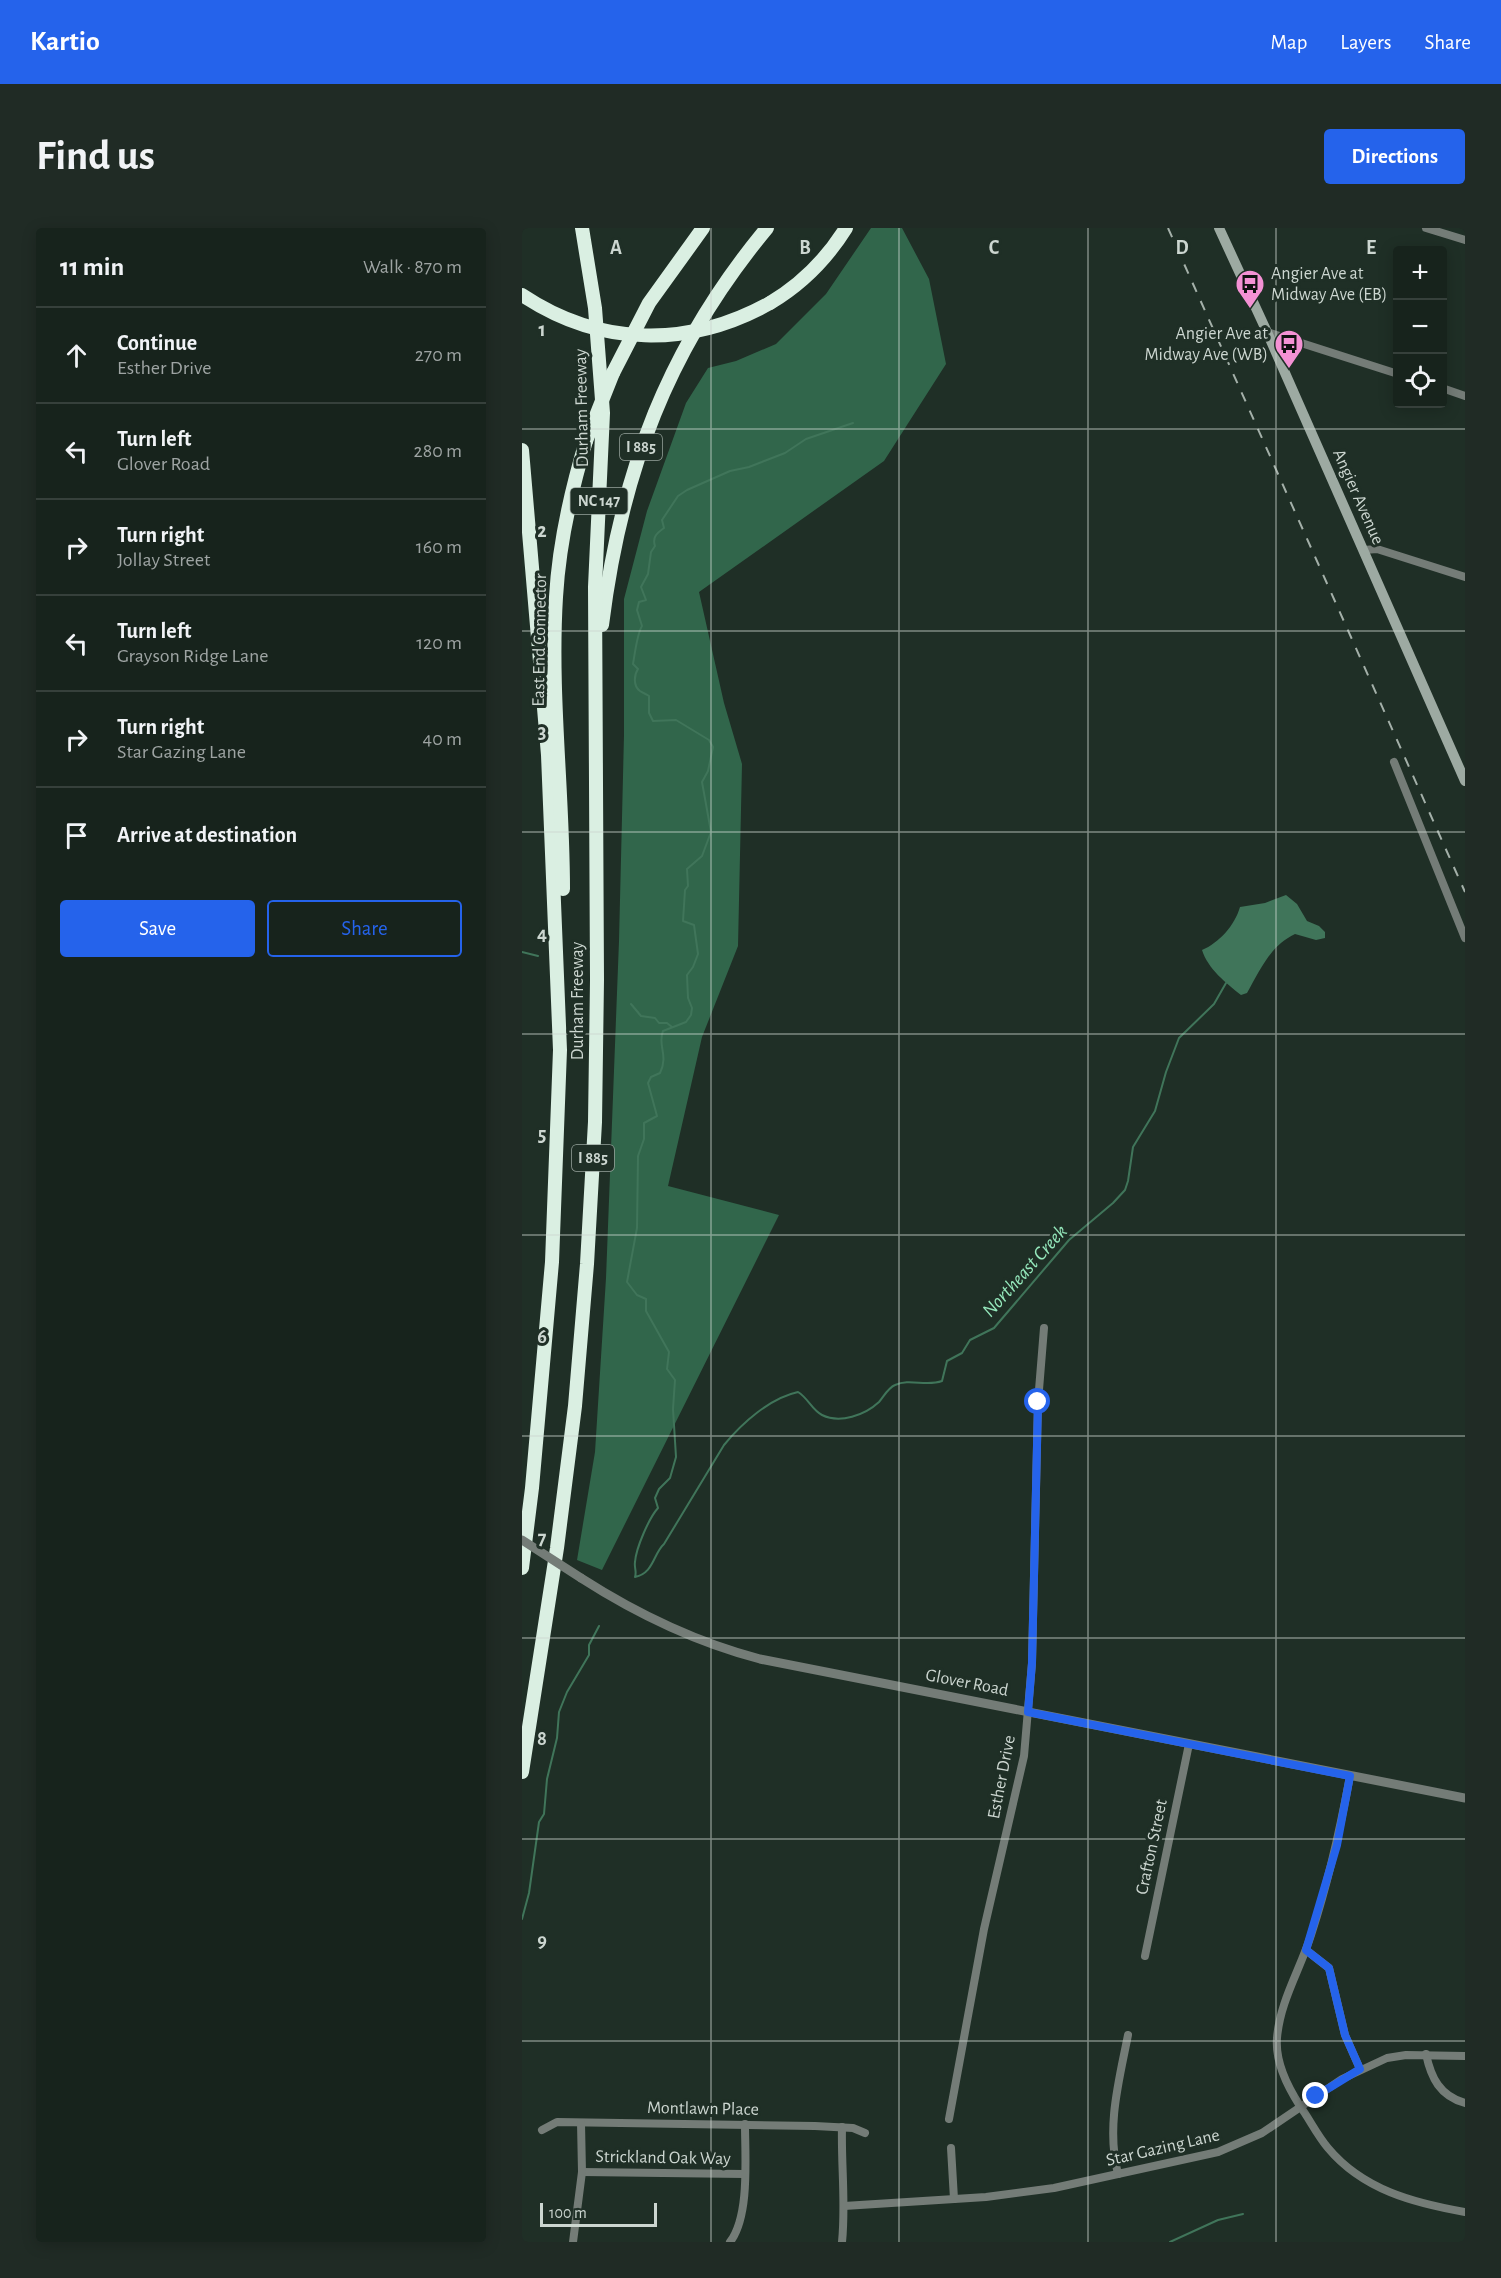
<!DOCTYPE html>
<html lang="en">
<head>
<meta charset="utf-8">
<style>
  :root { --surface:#17231c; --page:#202b25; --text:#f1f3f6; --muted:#9ea4a3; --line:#36403b; --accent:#2563eb }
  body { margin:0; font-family:"Alegreya Sans",sans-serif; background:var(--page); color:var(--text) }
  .controls { position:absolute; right:18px; top:18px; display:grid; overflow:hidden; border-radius:6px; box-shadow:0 3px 15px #0003 }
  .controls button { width:54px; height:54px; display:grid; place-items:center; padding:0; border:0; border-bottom:2px solid var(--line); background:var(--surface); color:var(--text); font:30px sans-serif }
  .scale { position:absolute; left:18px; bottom:15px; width:117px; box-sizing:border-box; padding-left:6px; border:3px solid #ccd6d0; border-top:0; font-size:16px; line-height:21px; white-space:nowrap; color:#ccd6d0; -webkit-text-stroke:4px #1f2f26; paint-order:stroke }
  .stop { position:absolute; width:18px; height:18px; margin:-14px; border:4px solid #2563eb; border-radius:50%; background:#fff }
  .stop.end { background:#2563eb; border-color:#fff; box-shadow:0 2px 6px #0008 }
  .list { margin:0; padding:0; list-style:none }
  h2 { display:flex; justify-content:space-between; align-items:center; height:78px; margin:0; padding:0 24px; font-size:26px }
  h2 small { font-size:20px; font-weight:400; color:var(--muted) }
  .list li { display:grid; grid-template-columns:39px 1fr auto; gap:18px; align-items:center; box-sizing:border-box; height:96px; padding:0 24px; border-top:2px solid var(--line) }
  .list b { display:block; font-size:22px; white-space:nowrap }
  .list p { margin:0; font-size:20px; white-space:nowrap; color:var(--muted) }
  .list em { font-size:20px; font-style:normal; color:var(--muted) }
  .actions { display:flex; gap:12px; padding:18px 24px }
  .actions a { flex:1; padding:14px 0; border:2px solid var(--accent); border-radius:6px; text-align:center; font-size:21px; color:var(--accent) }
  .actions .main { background:var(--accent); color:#fff }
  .icon { flex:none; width:33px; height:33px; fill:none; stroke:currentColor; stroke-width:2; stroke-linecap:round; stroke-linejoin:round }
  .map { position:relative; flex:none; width:943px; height:2014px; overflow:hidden; border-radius:6px }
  header { display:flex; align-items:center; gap:36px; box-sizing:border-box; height:84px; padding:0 30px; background:var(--accent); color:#fff }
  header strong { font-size:28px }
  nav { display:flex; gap:33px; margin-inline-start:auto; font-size:21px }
  .intro { display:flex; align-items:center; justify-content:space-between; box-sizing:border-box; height:144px; padding:0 36px }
  h1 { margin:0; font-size:42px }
  .button { padding:15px 27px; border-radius:6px; background:var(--accent); color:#fff; font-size:21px; font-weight:700 }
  main { display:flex; gap:36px; padding:0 36px }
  aside { flex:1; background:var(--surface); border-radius:6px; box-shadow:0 3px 15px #0003 }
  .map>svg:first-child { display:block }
  .forest { fill:#31664b }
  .water { fill:#40755a }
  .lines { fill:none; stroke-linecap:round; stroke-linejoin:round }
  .stream { stroke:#40755a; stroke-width:2 }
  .minor { stroke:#747c77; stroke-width:8 }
  .tertiary { stroke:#747c77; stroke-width:9 }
  .secondary { stroke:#9daaa2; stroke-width:10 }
  .motorway { stroke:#daefe2; stroke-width:14 }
  .rail { stroke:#a4b0a9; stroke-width:2; stroke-dasharray:10 10; stroke-linecap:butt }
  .tertiary-bridge { stroke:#747c77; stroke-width:9 }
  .motorway-bridge { stroke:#daefe2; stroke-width:14 }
  .route { stroke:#2563eb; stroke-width:8 }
  .grid { fill:none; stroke:#ccd6d0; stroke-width:1.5; stroke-opacity:0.55 }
  .labels { text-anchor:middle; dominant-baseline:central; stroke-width:6; stroke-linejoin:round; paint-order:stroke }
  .shield { fill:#1f2f26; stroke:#98a49d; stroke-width:1.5 }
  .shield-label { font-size:16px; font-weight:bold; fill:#ccd6d0 }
  .poi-label { font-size:18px; fill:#ccd6d0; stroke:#1f2f26; text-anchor:start }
  .street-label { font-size:18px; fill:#ccd6d0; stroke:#1f2f26 }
  .water-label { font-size:20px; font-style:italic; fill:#95e8bc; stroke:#1f2f26 }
  .grid-label { font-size:20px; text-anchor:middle; font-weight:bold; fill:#ccd6d0; stroke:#1f2f26; stroke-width:6; stroke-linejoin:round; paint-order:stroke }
</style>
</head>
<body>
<header>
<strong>Kartio</strong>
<nav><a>Map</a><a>Layers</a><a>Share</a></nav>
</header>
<div class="intro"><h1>Find us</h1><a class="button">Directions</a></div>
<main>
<aside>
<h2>11 min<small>Walk · 870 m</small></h2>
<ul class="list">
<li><svg class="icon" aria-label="ahead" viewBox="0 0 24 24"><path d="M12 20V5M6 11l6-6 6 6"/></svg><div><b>Continue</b><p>Esther Drive</p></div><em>270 m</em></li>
<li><svg class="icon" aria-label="left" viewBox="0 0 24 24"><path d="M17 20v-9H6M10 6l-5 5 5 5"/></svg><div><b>Turn left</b><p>Glover Road</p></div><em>280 m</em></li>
<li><svg class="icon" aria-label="right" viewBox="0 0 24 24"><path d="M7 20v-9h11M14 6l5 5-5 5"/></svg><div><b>Turn right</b><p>Jollay Street</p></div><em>160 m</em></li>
<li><svg class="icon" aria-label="left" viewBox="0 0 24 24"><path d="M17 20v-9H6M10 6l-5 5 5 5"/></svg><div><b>Turn left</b><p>Grayson Ridge Lane</p></div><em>120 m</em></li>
<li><svg class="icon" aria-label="right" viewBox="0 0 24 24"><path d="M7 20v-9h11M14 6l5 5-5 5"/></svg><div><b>Turn right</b><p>Star Gazing Lane</p></div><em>40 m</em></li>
<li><svg class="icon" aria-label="arrive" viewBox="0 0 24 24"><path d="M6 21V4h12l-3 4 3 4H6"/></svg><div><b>Arrive at destination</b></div></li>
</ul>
<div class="actions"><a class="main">Save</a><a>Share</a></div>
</aside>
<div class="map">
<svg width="943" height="2014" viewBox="0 0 943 2014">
  <rect width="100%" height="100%" fill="#1f2f26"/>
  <path class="forest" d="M349,0h31l27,51 17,85 -62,97 -185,131 25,111 18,61 -4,182 -36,91 -34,149 111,29 -177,355 -25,-10 18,-108 11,-174 13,-337 5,-206v-136l23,-88 39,-108 22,-35 28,-7 40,-17 50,-50z"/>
  <path class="water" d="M764,667l11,9 10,17 12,5 6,6v6l-9,2 -21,-6c-25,12 -35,36 -48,59l-6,2c-15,-12 -33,-26 -39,-45 17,-7 33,-25 38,-43l25,-4z"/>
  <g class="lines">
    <g class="stream">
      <path d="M331,195l-47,16 -21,14 -36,14 -19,4 -43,19 -9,6 -16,24 2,8c-7,5 -12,9 -9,18l-4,6 -3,22 -7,13 5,13 -7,2 -2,8 5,16c-5,8 -7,27 -9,38l5,5c-4,6 -5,17 2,22 3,2 6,3 9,5v17l4,8 23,-1 33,20 4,7 -5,24 -6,11 9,50 -9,24 -15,13 1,17 -3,4 -2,31 11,4 4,29 -5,13 -6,8 1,23 4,10 -1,7 -5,7 -23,9c-6,14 6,24 -3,42l-9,4 -3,6 9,33 -13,7v16l-6,17 -1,72 -10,54 10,13 9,4v12l23,41 -2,17 8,11 -2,29 3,48 -6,21 -11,11 -4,9 3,10c-9,10 -22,40 -23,54 -1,6 2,9 0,15 19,-4 18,-23 29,-33l60,-99c18,-22 46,-47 74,-53 10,6 14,18 24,23 18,9 43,0 57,-13 5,-6 9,-14 16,-17 15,-7 31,2 47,-4l5,-20 15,-8 8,-13 24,-12 75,-88 44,-37 12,-13 3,-9 5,-34 22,-36 11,-39 13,-34 35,-34 12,-21"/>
      <path d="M0,724l16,4"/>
      <path d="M109,776l10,12 14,2 4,5h8l5,4"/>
      <path d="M0,1691l7,-26 10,-71 5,-8 3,-35 10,-41 2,-26 8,-20 22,-37v-10l10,-19"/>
      <path d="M648,2014l48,-22 25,-6"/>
    </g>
    <g class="minor">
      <path d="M904,0l39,12"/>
      <path d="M745,104l131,42"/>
      <path d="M920,160l23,8"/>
      <path d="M842,322l13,-1 88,28"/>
      <path d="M872,534l71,176"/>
      <path d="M828,1548c-10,54 -22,107 -39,159 -11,35 -31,66 -34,103 -2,24 10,48 23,68 10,14 17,29 28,42 35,42 86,55 137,64"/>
      <path d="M784,1722l23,18 16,67 15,34"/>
      <path d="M623,1728l44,-212"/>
      <path d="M904,1826c5,24 14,42 39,49"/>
      <path d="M427,1891l35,-190 40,-173 8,-93 6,-261 6,-74"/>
      <path d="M320,1899c-1,38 4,77 0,115"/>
      <path d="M20,1902l15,-8 258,4 38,2 12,5"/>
      <path d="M429,1920l3,51"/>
      <path d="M60,1944l162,2"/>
      <path d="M596,1946c-12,-47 1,-93 10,-139"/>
      <path d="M322,1978l142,-9 68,-9 164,-36 44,-19 80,-54 45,-21 19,-3 59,1"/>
      <path d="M51,2014l9,-70 -1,-49"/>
      <path d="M208,2014c20,-26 15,-85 15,-118"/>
    </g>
    <path class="tertiary" d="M59,1350c56,36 114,64 179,81l705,139"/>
    <path class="secondary" d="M697,0l48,104 198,449"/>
    <g class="motorway">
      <path d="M248,75c32,-19 56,-43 76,-75"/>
      <path d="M91,145l36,-70 54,-75"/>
      <path d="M0,222l26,305 12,295 -8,212 -20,226 -10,80"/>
      <path d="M80,397c19,-153 66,-278 165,-397"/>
      <path d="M41,661c0,-97 -13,-195 -7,-292 3,-53 15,-106 30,-156"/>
      <path d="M0,1544l35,-224 18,-142 12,-142 8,-142 2,-142 -2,-393 8,-174 -8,-105 -13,-80"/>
    </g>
    <path class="rail" d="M646,0l297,664"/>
    <path class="tertiary-bridge" d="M0,1312l59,38"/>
    <g class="motorway-bridge">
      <path d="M0,67c78,52 167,53 248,8"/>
      <path d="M64,213l27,-68"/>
    </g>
  </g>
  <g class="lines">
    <path class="route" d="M516,1174l-6,261 -4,49 322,64 -13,69 -31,105 23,18 16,67 15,34 -44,27"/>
  </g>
  <path class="grid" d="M189,0v2014M377,0v2014M566,0v2014M754,0v2014M0,201h943M0,403h943M0,604h943M0,806h943M0,1007h943M0,1208h943M0,1410h943M0,1611h943M0,1813h943"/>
  <defs>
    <g id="bus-pin" transform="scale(1.5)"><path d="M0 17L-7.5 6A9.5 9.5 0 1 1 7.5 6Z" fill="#f491d4" stroke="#1f2f26"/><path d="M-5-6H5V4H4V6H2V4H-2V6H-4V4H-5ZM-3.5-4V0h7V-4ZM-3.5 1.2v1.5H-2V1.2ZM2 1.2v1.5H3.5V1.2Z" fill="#111"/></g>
  </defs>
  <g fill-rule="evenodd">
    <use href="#bus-pin" x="728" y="56"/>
    <use href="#bus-pin" x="767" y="116"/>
  </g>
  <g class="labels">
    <g class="shield">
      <rect x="98" y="206" width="42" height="26" rx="4.5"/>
      <rect x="48.5" y="260" width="57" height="26" rx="4.5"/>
      <rect x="50" y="917" width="42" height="26" rx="4.5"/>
    </g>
    <g class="shield-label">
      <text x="119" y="219">I 885</text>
      <text x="77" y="273">NC 147</text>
      <text x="71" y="930">I 885</text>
    </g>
    <g class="poi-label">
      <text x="749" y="46">Angier Ave at<tspan x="749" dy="21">Midway Ave (EB)</tspan></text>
      <text x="746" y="106" text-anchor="end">Angier Ave at<tspan x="746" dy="21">Midway Ave (WB)</tspan></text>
    </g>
    <g class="street-label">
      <text transform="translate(60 180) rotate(-91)">Durham Freeway</text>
      <text transform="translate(836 269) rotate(66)">Angier Avenue</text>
      <text transform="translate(18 412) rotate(-89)">East End Connector</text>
      <text transform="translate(56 773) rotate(-90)">Durham Freeway</text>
      <text transform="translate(445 1455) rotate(11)">Glover Road</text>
      <text transform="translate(480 1549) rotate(-79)">Esther Drive</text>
      <text transform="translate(630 1619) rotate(-78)">Crafton Street</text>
      <text transform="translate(181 1881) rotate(1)">Montlawn Place</text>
      <text transform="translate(641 1920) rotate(-13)">Star Gazing Lane</text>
      <text transform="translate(141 1930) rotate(1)">Strickland Oak Way</text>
    </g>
    <g class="water-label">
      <text transform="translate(503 1043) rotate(-48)">Northeast Creek</text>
    </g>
  </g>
  <g class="grid-label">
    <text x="94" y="26">A</text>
    <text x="283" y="26">B</text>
    <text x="472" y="26">C</text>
    <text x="660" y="26">D</text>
    <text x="849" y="26">E</text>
    <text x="20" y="108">1</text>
    <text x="20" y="309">2</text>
    <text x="20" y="510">3</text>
    <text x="20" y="712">4</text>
    <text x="20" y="913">5</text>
    <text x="20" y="1115">6</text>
    <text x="20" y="1316">7</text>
    <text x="20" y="1517">8</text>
    <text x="20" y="1719">9</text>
  </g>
</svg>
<div class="controls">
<button>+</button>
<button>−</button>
<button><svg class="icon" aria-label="locate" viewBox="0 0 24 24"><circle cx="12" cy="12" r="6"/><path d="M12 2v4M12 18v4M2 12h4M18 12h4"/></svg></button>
</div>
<div class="scale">100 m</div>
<div class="stop" style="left:516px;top:1174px"></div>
<div class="stop end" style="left:794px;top:1868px"></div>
</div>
</main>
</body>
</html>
